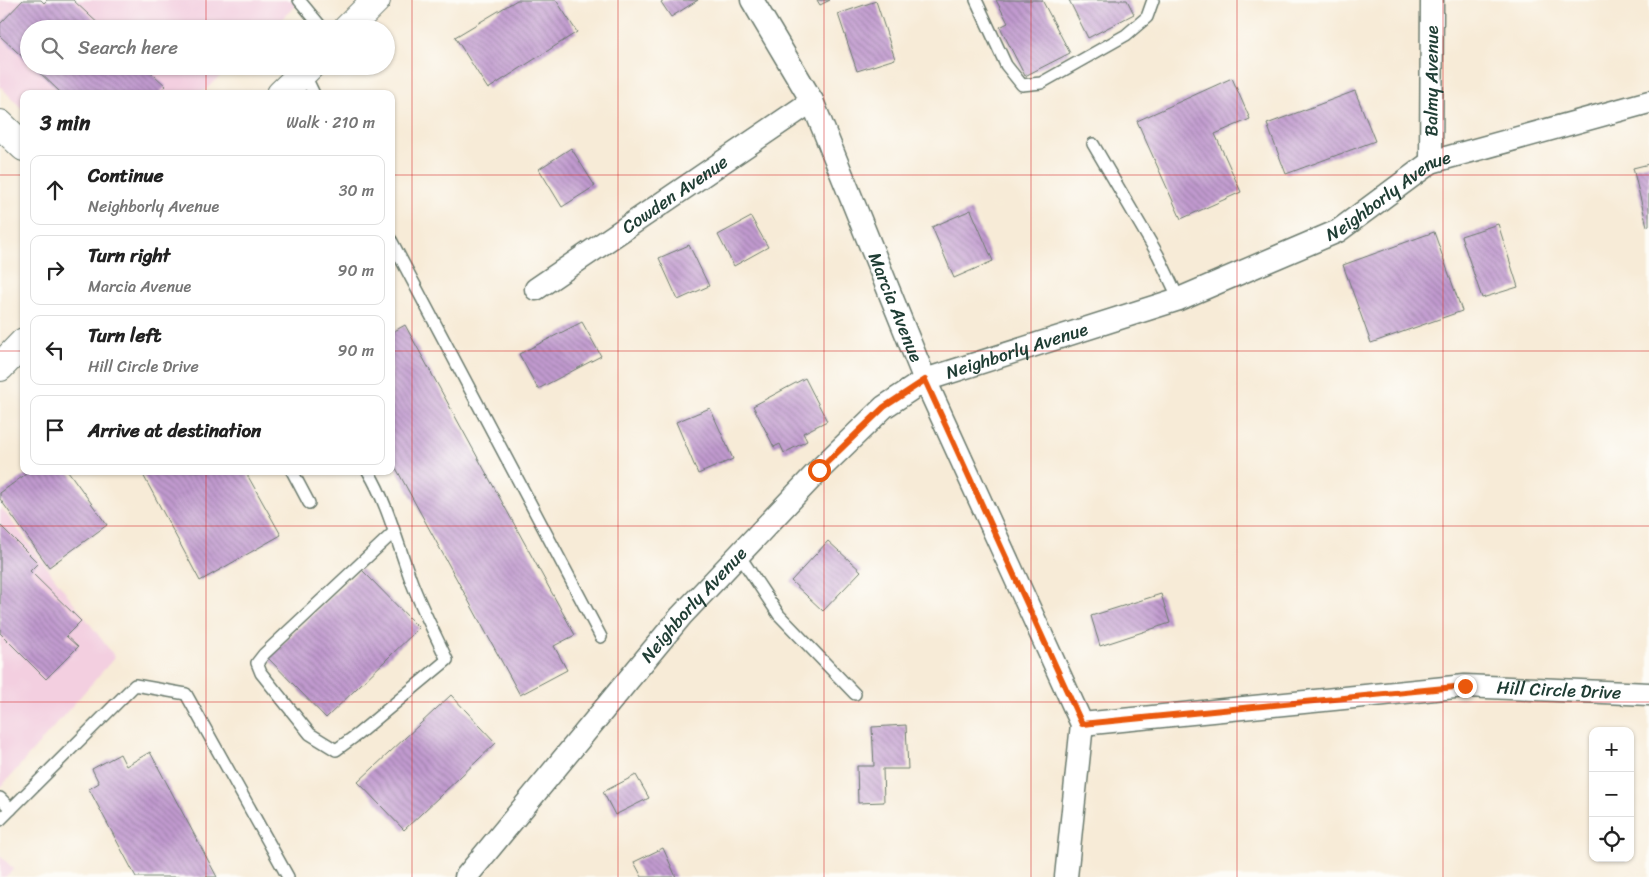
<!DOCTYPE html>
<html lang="en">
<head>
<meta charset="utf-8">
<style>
  :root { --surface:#fff; --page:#f6f6f6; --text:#222; --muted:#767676; --line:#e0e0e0 }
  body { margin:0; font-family:Sriracha,sans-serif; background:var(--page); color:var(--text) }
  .controls { position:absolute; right:15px; bottom:15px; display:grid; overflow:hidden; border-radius:10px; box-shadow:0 1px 4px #0004 }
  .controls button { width:45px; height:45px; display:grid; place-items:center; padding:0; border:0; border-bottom:1px solid var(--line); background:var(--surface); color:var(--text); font:25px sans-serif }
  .stop { position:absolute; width:15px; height:15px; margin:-11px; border:4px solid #ea580c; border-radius:50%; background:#fff }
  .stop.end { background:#ea580c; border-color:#fff; box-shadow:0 1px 5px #0008 }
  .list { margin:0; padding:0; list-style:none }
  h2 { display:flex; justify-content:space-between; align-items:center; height:65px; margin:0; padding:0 20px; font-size:21px }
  h2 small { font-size:16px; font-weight:400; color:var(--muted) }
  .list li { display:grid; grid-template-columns:32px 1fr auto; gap:15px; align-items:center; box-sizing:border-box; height:70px; margin:0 10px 10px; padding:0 10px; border:1px solid var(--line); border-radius:10px }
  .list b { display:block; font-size:19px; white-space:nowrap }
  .list p { margin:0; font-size:16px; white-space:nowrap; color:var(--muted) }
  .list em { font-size:16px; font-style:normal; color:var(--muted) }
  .icon { flex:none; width:28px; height:28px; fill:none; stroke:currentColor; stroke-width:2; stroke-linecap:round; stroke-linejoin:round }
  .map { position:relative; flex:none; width:1649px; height:877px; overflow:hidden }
  .search { position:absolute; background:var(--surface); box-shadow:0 1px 4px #0004; left:20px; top:20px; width:375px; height:55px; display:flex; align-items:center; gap:12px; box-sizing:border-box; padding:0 18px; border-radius:28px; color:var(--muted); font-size:19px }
  .panel { position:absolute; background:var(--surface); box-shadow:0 1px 4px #0004; left:20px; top:90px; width:375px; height:385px; border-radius:10px }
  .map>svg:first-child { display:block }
  .built { fill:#f3cfe0 }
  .building { fill:url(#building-back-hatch) }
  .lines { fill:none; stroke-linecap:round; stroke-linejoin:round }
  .lane-casing { stroke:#6b7a6d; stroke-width:14 }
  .street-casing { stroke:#6b7a6d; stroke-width:25 }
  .secondary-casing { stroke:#6b7a6d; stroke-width:30 }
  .primary-casing { stroke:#6b7a6d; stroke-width:30 }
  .lane { stroke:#fff; stroke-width:11 }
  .street { stroke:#fff; stroke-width:22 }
  .secondary { stroke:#fff; stroke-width:28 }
  .primary { stroke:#fff; stroke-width:28 }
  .route { stroke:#ea580c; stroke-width:6 }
  .grid { fill:none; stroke:#d62828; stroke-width:1; stroke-opacity:0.55 }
  .labels { text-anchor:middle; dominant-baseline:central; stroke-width:5; stroke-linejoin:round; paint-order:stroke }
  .street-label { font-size:18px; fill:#1f3d34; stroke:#fdfcf7 }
</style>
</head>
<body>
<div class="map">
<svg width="1649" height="877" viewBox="0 0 1649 877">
  <defs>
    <pattern id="building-back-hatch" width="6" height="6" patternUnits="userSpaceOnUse" patternTransform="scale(1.25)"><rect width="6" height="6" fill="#c19acf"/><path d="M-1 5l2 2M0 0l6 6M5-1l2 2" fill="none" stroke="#9c7fa9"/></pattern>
  </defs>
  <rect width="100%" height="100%" fill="#fdfcf7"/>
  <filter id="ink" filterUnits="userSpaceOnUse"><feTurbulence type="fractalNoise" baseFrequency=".02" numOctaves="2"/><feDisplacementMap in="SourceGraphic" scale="10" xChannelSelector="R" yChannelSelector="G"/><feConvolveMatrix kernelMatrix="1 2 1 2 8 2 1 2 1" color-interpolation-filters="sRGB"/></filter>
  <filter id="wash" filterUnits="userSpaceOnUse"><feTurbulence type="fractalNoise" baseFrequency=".0096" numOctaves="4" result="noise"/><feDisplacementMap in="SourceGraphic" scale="20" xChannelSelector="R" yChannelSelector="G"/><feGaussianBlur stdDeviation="1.12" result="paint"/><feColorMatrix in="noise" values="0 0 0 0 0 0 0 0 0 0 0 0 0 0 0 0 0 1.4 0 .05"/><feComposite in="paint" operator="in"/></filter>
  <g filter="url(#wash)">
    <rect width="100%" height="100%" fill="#f7ebd7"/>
    <g class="built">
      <path d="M0,0h302l-31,29h-242v37h202l-30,28h-177v17l-24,-25z"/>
      <path d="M0,506l115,151 -115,131z"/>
      <path d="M0,856l14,13 -9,8h-5z"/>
    </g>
    <g id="blocks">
      <g class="building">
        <path d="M23,0h18l3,3 3,-3h26l31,29h-75v34l-29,-27v-12z"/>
        <path d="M517,0h39l21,32 -89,57 -33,-52z"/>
        <path d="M664,0h34l-27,17 -10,-15z"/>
        <path d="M817,0h13l-10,5z"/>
        <path d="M996,0h46l28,53 -45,23 -25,-49 8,-4z"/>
        <path d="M1069,0h58l7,14 -46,24z"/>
        <path d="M876,1l19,58 -38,12 -19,-57z"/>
        <path d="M33,66h111l22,20 -8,8h-96z"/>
        <path d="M1232,78l18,41 -35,15 26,58 -60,27 -44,-98z"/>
        <path d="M1355,91l20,50 -89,33 -19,-50z"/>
        <path d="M571,148l24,38 -33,21 -23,-38z"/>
        <path d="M1649,164v61l-2,1 -14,-58z"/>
        <path d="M971,210l22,51 -39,17 -22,-51z"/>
        <path d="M751,217l17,30 -34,19 -16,-31z"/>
        <path d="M1498,224l20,63 -36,11 -21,-62z"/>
        <path d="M1434,232l28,79 -91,32 -28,-78z"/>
        <path d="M689,245l20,41 -31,14 -19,-42z"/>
        <path d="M582,322l19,34 -63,33 -19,-35z"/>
        <path d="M405,325l170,310 -21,11 13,24 -47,25 -129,-236v-126z"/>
        <path d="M805,378l22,43 -24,12 4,8 -23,12 -4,-9 -6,3 -21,-41z"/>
        <path d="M710,408l23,51 -35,15 -22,-52z"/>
        <path d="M30,471h38l39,54 -58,42 -49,-68v-6z"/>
        <path d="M141,471h104l36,64 -81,46z"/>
        <path d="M0,525l38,38 -8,8 51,50 -15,15 12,11 -32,32 -46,-46z"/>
        <path d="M828,541l33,30 -38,40 -32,-30z"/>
        <path d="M361,569l58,59 -93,90 -58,-60z"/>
        <path d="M1161,594l9,29 -70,23 -9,-30z"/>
        <path d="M451,695l45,48 -92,87 -46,-48z"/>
        <path d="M906,725l2,44h-25l1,33 -26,1 -1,-37h17l-2,-39z"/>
        <path d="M150,752l67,125h-81l-47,-88 10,-6 -7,-14 28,-15 6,12z"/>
        <path d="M636,775l13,23 -34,17 -12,-23z"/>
        <path d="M663,848l13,29h-34l-8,-15z"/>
      </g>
    </g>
  </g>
  <g filter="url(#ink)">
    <use href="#blocks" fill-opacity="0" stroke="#6b7a6d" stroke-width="1"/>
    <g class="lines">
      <g class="lane-casing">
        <g id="lane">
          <path d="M299,0l24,29"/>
          <path d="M976,0l30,65 16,20 19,-2 85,-48 21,-18 6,-17"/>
          <path d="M304,73l10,21"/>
          <path d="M1093,144l65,111 21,44"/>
          <path d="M391,240l210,397"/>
          <path d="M292,471l17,32"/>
          <path d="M368,471c20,33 30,75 44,112 10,26 23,51 35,77l-89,74 -22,16 -26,-16 -49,-61 -4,-10 7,-9 130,-122"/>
          <path d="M739,555l40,60 76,79"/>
          <path d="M0,798l11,11"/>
          <path d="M0,820l135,-135 51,9 102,183"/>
        </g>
      </g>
      <g class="street-casing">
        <g id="street">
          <path id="s1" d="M752,0l60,101 113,279 157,344 -16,153"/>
          <path id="s2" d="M1431,162l1,-162"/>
          <path id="s3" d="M536,289l276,-188"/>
          <path id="s4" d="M1082,724l383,-38 184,8"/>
          <path id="s5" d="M466,877l215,-261 138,-146 65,-63 41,-27 254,-81 159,-68 93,-69 218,-60"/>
        </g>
      </g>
      <g class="secondary-casing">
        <path id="secondary" d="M0,124l24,23"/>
      </g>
      <g class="primary-casing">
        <g id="primary">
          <path d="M347,29l29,-29"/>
          <path d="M281,94l29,-28"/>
          <path d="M0,367l24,-25"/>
        </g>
      </g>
      <use href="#lane" class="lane"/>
      <use href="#street" class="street"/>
      <use href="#secondary" class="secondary"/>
      <use href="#primary" class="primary"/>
    </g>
  </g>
  <g class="lines" filter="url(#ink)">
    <path class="route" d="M819,470l65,-63 41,-27 157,344 383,-38"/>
  </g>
  <path class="grid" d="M206,0v29M412,0v877M618,0v877M824,0v877M1031,0v877M1237,0v877M1443,0v877M206,66v28M0,175h24M391,175h1258M0,351h24M391,351h1258M206,471v406M0,526h1649M0,702h1649"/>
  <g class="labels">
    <g class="street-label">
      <text stroke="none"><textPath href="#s2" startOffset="81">Balmy Avenue</textPath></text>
      <text stroke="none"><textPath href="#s3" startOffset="168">Cowden Avenue</textPath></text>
      <text stroke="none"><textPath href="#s5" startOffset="1180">Neighborly Avenue</textPath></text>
      <text stroke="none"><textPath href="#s1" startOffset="340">Marcia Avenue</textPath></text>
      <text stroke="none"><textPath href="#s5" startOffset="775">Neighborly Avenue</textPath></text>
      <text stroke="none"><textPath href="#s5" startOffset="355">Neighborly Avenue</textPath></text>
      <text stroke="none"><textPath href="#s4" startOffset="479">Hill Circle Drive</textPath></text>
    </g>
  </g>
</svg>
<div class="controls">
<button>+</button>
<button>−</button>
<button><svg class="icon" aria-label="locate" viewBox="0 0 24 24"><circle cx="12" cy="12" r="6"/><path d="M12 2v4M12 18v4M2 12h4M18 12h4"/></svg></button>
</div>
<div class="stop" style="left:819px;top:470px"></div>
<div class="stop end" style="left:1465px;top:686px"></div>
<div class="search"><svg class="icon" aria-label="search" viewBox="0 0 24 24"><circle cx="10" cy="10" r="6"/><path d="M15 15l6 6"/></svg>Search here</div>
<section class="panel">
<h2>3 min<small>Walk · 210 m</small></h2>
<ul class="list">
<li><svg class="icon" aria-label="ahead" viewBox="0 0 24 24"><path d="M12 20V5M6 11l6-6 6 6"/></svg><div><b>Continue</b><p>Neighborly Avenue</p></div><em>30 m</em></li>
<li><svg class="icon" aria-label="right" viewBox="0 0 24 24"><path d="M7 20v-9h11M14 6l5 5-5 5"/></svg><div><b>Turn right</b><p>Marcia Avenue</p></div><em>90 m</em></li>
<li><svg class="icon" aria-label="left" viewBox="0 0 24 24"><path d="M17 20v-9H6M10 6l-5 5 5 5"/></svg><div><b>Turn left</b><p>Hill Circle Drive</p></div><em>90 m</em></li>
<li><svg class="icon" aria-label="arrive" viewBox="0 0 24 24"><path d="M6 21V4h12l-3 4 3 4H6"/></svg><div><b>Arrive at destination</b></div></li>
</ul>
</section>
</div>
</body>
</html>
